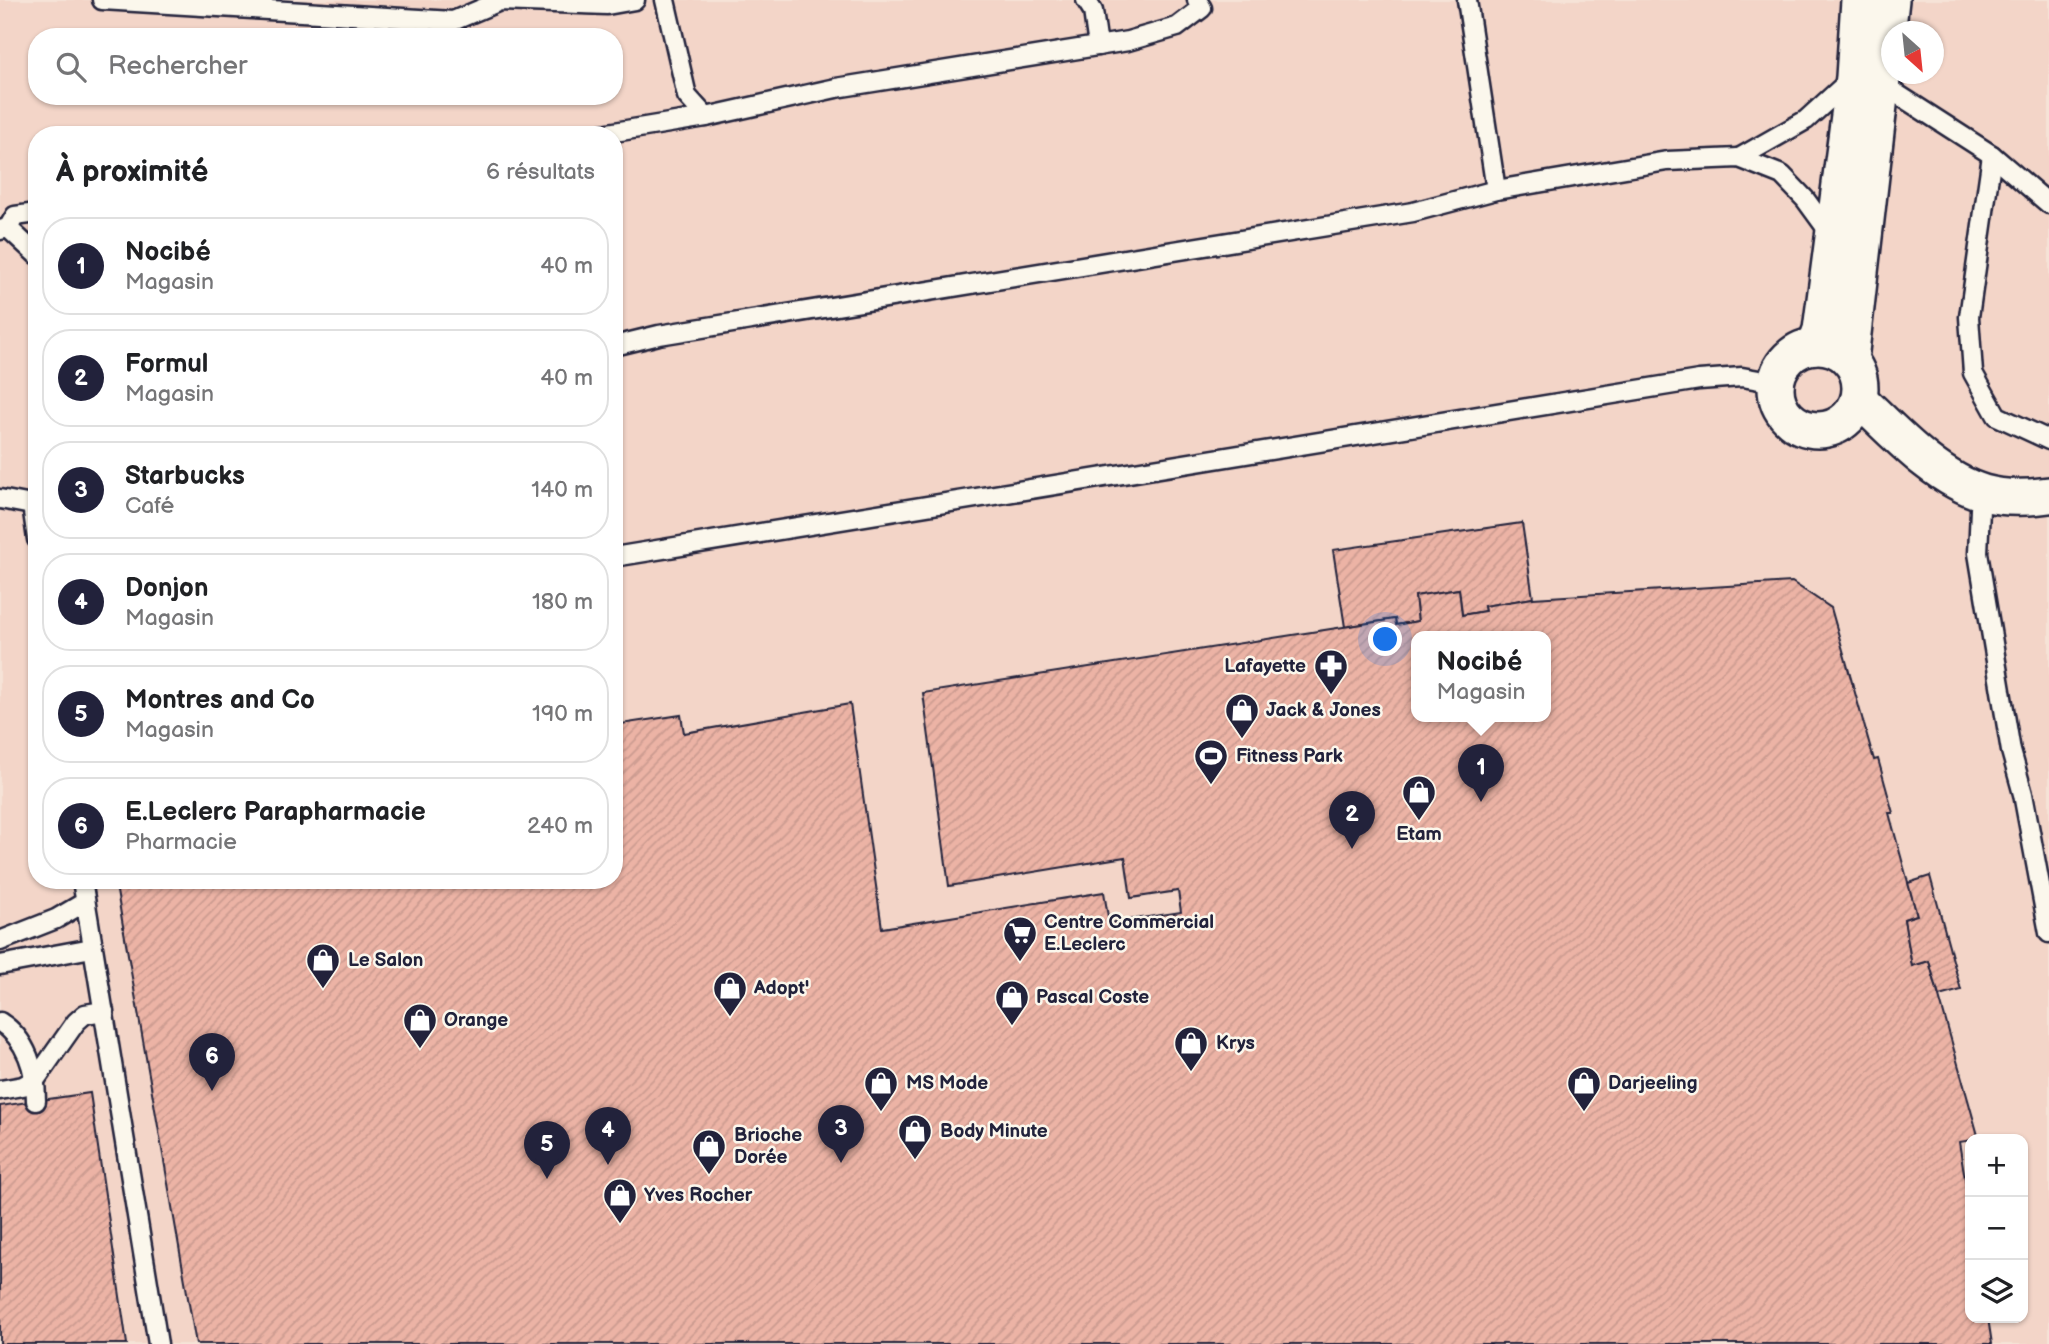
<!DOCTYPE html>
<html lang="fr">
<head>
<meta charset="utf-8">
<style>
  :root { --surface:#fff; --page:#f2f2f2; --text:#202124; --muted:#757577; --line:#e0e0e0; --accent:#22223b }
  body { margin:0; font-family:"Balsamiq Sans",sans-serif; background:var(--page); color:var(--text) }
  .controls { position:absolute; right:21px; bottom:21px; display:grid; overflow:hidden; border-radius:14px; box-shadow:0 2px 5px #0004 }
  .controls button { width:63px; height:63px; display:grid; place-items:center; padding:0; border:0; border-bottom:2px solid var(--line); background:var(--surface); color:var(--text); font:35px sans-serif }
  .compass { position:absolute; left:1881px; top:21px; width:63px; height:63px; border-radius:50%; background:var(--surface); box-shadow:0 2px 5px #0004; rotate:153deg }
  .you { position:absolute; left:1386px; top:640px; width:24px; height:24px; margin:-18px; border:5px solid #fff; border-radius:50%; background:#1a73e8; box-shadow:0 0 0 10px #1a73e833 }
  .badge { display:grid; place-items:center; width:46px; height:46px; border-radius:50%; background:var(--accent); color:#fff; font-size:23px; font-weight:700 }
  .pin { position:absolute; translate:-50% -58px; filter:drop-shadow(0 2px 4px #0008) }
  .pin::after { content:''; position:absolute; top:37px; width:24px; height:21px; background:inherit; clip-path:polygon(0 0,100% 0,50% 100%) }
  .popup { position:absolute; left:1411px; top:631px; width:140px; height:91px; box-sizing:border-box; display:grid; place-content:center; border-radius:14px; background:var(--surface); filter:drop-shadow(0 2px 5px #0005); font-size:23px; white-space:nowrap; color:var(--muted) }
  .popup b { font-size:26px; color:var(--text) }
  .popup::after { content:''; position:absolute; left:50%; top:100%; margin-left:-14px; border:14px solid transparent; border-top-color:var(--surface) }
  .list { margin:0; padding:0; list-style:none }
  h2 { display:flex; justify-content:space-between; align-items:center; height:91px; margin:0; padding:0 28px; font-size:30px }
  h2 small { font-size:23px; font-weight:400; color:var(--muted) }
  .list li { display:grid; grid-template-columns:46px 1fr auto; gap:21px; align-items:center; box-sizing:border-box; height:98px; margin:0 14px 14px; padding:0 14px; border:2px solid var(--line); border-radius:28px }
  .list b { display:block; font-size:26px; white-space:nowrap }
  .list p { margin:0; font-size:23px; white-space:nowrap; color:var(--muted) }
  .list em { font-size:23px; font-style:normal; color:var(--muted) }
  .icon { flex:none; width:38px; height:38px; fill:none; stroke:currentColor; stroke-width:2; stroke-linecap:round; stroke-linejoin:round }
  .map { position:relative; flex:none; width:2049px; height:1344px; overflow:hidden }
  .search { position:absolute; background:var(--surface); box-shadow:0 2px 5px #0004; left:28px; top:28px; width:595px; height:77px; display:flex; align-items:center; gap:18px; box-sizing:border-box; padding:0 24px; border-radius:28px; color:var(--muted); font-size:26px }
  .panel { position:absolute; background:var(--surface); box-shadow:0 2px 5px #0004; left:28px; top:126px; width:595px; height:763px; border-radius:28px }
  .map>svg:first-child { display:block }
  .built { fill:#f3d5c8; fill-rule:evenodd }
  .building { fill:url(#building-hatch); stroke:#22223b; stroke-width:2; fill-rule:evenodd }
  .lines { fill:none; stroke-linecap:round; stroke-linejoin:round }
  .lane-casing { stroke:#22223b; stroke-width:23 }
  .street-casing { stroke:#22223b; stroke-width:40 }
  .lane { stroke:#fbf7ec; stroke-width:18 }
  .street { stroke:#fbf7ec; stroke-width:35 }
  .labels { text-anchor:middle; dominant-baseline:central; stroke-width:5; stroke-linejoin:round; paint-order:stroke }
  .poi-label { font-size:19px; font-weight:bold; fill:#22223b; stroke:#fbf7ec; text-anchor:start }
</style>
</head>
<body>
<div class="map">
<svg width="2049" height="1344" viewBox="0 0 2049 1344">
  <defs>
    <pattern id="building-hatch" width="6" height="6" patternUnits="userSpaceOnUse" patternTransform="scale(1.75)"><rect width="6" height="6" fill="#ecb3a5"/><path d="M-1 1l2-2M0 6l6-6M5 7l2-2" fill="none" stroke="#ca9a8f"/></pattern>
  </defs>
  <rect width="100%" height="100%" fill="#f6e3d7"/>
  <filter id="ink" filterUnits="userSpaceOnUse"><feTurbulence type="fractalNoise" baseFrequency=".0143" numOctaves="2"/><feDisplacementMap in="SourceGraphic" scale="14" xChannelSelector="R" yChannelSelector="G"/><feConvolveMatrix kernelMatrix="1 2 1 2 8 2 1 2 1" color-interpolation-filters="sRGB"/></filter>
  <g filter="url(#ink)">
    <path class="built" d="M0,0h2049v1344h-2049zM1892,32h42v42h-42zM37,37h577v59h-577zM37,135h577v745h-577zM1416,636h130v80h-130zM1970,1139h53v179h-53z"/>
    <g class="building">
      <path d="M1522,523l11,75 -49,8 1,5 -23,4 -3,-26 -44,7 3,25 -22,4 -1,-6 -50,8 -12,-77z"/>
      <path d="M1792,582l39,26 43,152 4,-1 15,54h-4l28,102 -13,4 8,47 17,-5 50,178 -20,3 11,67v109h18l4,26h-1796l-81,-464h499v-155l67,-10 3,18 166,-29 32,224 222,-36 5,31 72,-11 -3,-21 -47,7 -6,-41 -176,29 -26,-193 472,-74 1,6 22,-4 -3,-25 44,-7 3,26 23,-4 -1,-5 49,-8zM1416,636h130v80h-130z"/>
      <path d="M1930,876l31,114 -22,6 -10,-35 -17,5 -8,-47 13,-4 -9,-32z"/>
      <path d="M90,1093l37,251h-127v-238z"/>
    </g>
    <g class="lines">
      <g class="lane-casing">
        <g id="lane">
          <path d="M102,0l351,21 47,-20 107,4 28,-5"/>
          <path d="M665,0l22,96 19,21"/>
          <path d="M1086,0l7,11 5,35"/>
          <path d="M1467,0l29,190"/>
          <path d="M1880,83l112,72 57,49"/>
          <path d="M596,135l110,-18 130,-29 292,-47 49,-14 25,-19 -5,-8"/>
          <path d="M1992,155l-23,162 4,56 24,43 52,24"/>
          <path d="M1739,158l67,-38 45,-41"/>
          <path d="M8,228l7,-12 22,-3"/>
          <path d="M0,230l8,-2 29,27"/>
          <path d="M614,346l45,-11 754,-123 83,-22 171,-29 72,-3 43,17 23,24 27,37"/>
          <path d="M1985,494l-5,15 -2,44 33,198 12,43 26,139"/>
          <path d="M0,499l32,6 5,-3"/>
          <path d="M32,505l5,34"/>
          <path d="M614,557l1085,-177 43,-3 34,6"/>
          <path d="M82,880l76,464"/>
          <path d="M0,941l56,-22 29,-17"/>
          <path d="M0,965l92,-17"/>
          <path d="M0,1022c27,17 36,49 36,79"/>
          <path d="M0,1090l23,-4 13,-7 40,-57 9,-8 19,-3"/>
        </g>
      </g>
      <g class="street-casing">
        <g id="street">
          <path d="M1815,346l6,-16 33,-253 5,-77"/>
          <circle cx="1818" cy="388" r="42"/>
          <path d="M1850,360l41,-360"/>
          <path d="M1859,399c34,32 78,81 125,94 21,6 44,5 65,2"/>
        </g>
      </g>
      <use href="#lane" class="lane"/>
      <use href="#street" class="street"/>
    </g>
  </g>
  <defs>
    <g id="pharmacy-pin" transform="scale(1.75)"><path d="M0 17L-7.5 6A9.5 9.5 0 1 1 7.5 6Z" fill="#22223b" stroke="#fbf7ec"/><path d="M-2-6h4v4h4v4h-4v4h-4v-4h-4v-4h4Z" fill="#fff"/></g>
    <g id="shop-pin" transform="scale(1.75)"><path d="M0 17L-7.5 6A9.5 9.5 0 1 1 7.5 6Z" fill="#22223b" stroke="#fbf7ec"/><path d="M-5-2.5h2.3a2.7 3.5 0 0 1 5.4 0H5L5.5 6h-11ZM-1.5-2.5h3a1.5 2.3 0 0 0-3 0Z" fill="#fff"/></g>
    <g id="stadium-pin" transform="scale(1.75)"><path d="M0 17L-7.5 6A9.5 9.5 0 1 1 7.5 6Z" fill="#22223b" stroke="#fbf7ec"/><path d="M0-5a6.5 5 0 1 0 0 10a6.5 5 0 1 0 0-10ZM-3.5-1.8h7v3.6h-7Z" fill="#fff"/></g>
    <g id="supermarket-pin" transform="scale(1.75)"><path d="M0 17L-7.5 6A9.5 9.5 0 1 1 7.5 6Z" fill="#22223b" stroke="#fbf7ec"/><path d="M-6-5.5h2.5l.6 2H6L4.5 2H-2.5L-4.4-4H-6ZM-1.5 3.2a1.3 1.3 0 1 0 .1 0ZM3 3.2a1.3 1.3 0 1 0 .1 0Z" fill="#fff"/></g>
  </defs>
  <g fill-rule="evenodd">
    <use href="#pharmacy-pin" x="1331" y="666"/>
    <use href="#shop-pin" x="1242" y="710"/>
    <use href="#stadium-pin" x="1211" y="756"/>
    <use href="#shop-pin" x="1419" y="792"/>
    <use href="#supermarket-pin" x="1020" y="933"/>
    <use href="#shop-pin" x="323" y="960"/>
    <use href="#shop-pin" x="730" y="988"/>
    <use href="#shop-pin" x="1012" y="997"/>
    <use href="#shop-pin" x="420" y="1020"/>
    <use href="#shop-pin" x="1191" y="1043"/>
    <use href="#shop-pin" x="881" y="1083"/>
    <use href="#shop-pin" x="1584" y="1083"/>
    <use href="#shop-pin" x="915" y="1131"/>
    <use href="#shop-pin" x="709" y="1146"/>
    <use href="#shop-pin" x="620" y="1195"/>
  </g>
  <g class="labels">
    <g class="poi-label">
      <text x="1306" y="666" text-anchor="end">Lafayette</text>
      <text x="1266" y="710">Jack &amp; Jones</text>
      <text x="1236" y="756">Fitness Park</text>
      <text x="1419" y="834" text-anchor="middle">Etam</text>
      <text x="1044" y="922">Centre Commercial<tspan x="1044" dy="22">E.Leclerc</tspan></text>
      <text x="348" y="960">Le Salon</text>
      <text x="754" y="988">Adopt'</text>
      <text x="1036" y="997">Pascal Coste</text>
      <text x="444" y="1020">Orange</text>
      <text x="1216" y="1043">Krys</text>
      <text x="906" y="1083">MS Mode</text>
      <text x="1608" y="1083">Darjeeling</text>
      <text x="940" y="1131">Body Minute</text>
      <text x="734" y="1135">Brioche<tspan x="734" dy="22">Dorée</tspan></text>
      <text x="644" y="1195">Yves Rocher</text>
    </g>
  </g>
</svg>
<div class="controls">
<button>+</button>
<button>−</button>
<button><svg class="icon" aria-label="layers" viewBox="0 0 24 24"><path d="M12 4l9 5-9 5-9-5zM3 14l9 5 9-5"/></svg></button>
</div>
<svg class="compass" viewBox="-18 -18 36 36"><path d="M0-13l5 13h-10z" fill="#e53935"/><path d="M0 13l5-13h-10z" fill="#757577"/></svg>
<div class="you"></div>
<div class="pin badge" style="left:1481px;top:802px">1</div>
<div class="popup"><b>Nocibé</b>Magasin</div>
<div class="pin badge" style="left:1352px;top:849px">2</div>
<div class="pin badge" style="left:841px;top:1163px">3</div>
<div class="pin badge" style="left:608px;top:1165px">4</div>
<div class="pin badge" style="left:547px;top:1179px">5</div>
<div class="pin badge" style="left:212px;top:1091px">6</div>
<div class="search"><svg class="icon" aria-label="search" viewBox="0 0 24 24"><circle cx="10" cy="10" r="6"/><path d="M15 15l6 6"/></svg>Rechercher</div>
<section class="panel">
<h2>À proximité<small>6 résultats</small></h2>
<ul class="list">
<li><span class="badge">1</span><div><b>Nocibé</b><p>Magasin</p></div><em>40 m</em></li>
<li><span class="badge">2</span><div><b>Formul</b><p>Magasin</p></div><em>40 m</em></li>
<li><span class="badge">3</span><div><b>Starbucks</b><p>Café</p></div><em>140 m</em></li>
<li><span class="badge">4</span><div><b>Donjon</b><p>Magasin</p></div><em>180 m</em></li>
<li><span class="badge">5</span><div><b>Montres and Co</b><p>Magasin</p></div><em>190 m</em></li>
<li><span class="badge">6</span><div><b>E.Leclerc Parapharmacie</b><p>Pharmacie</p></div><em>240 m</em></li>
</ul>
</section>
</div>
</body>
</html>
